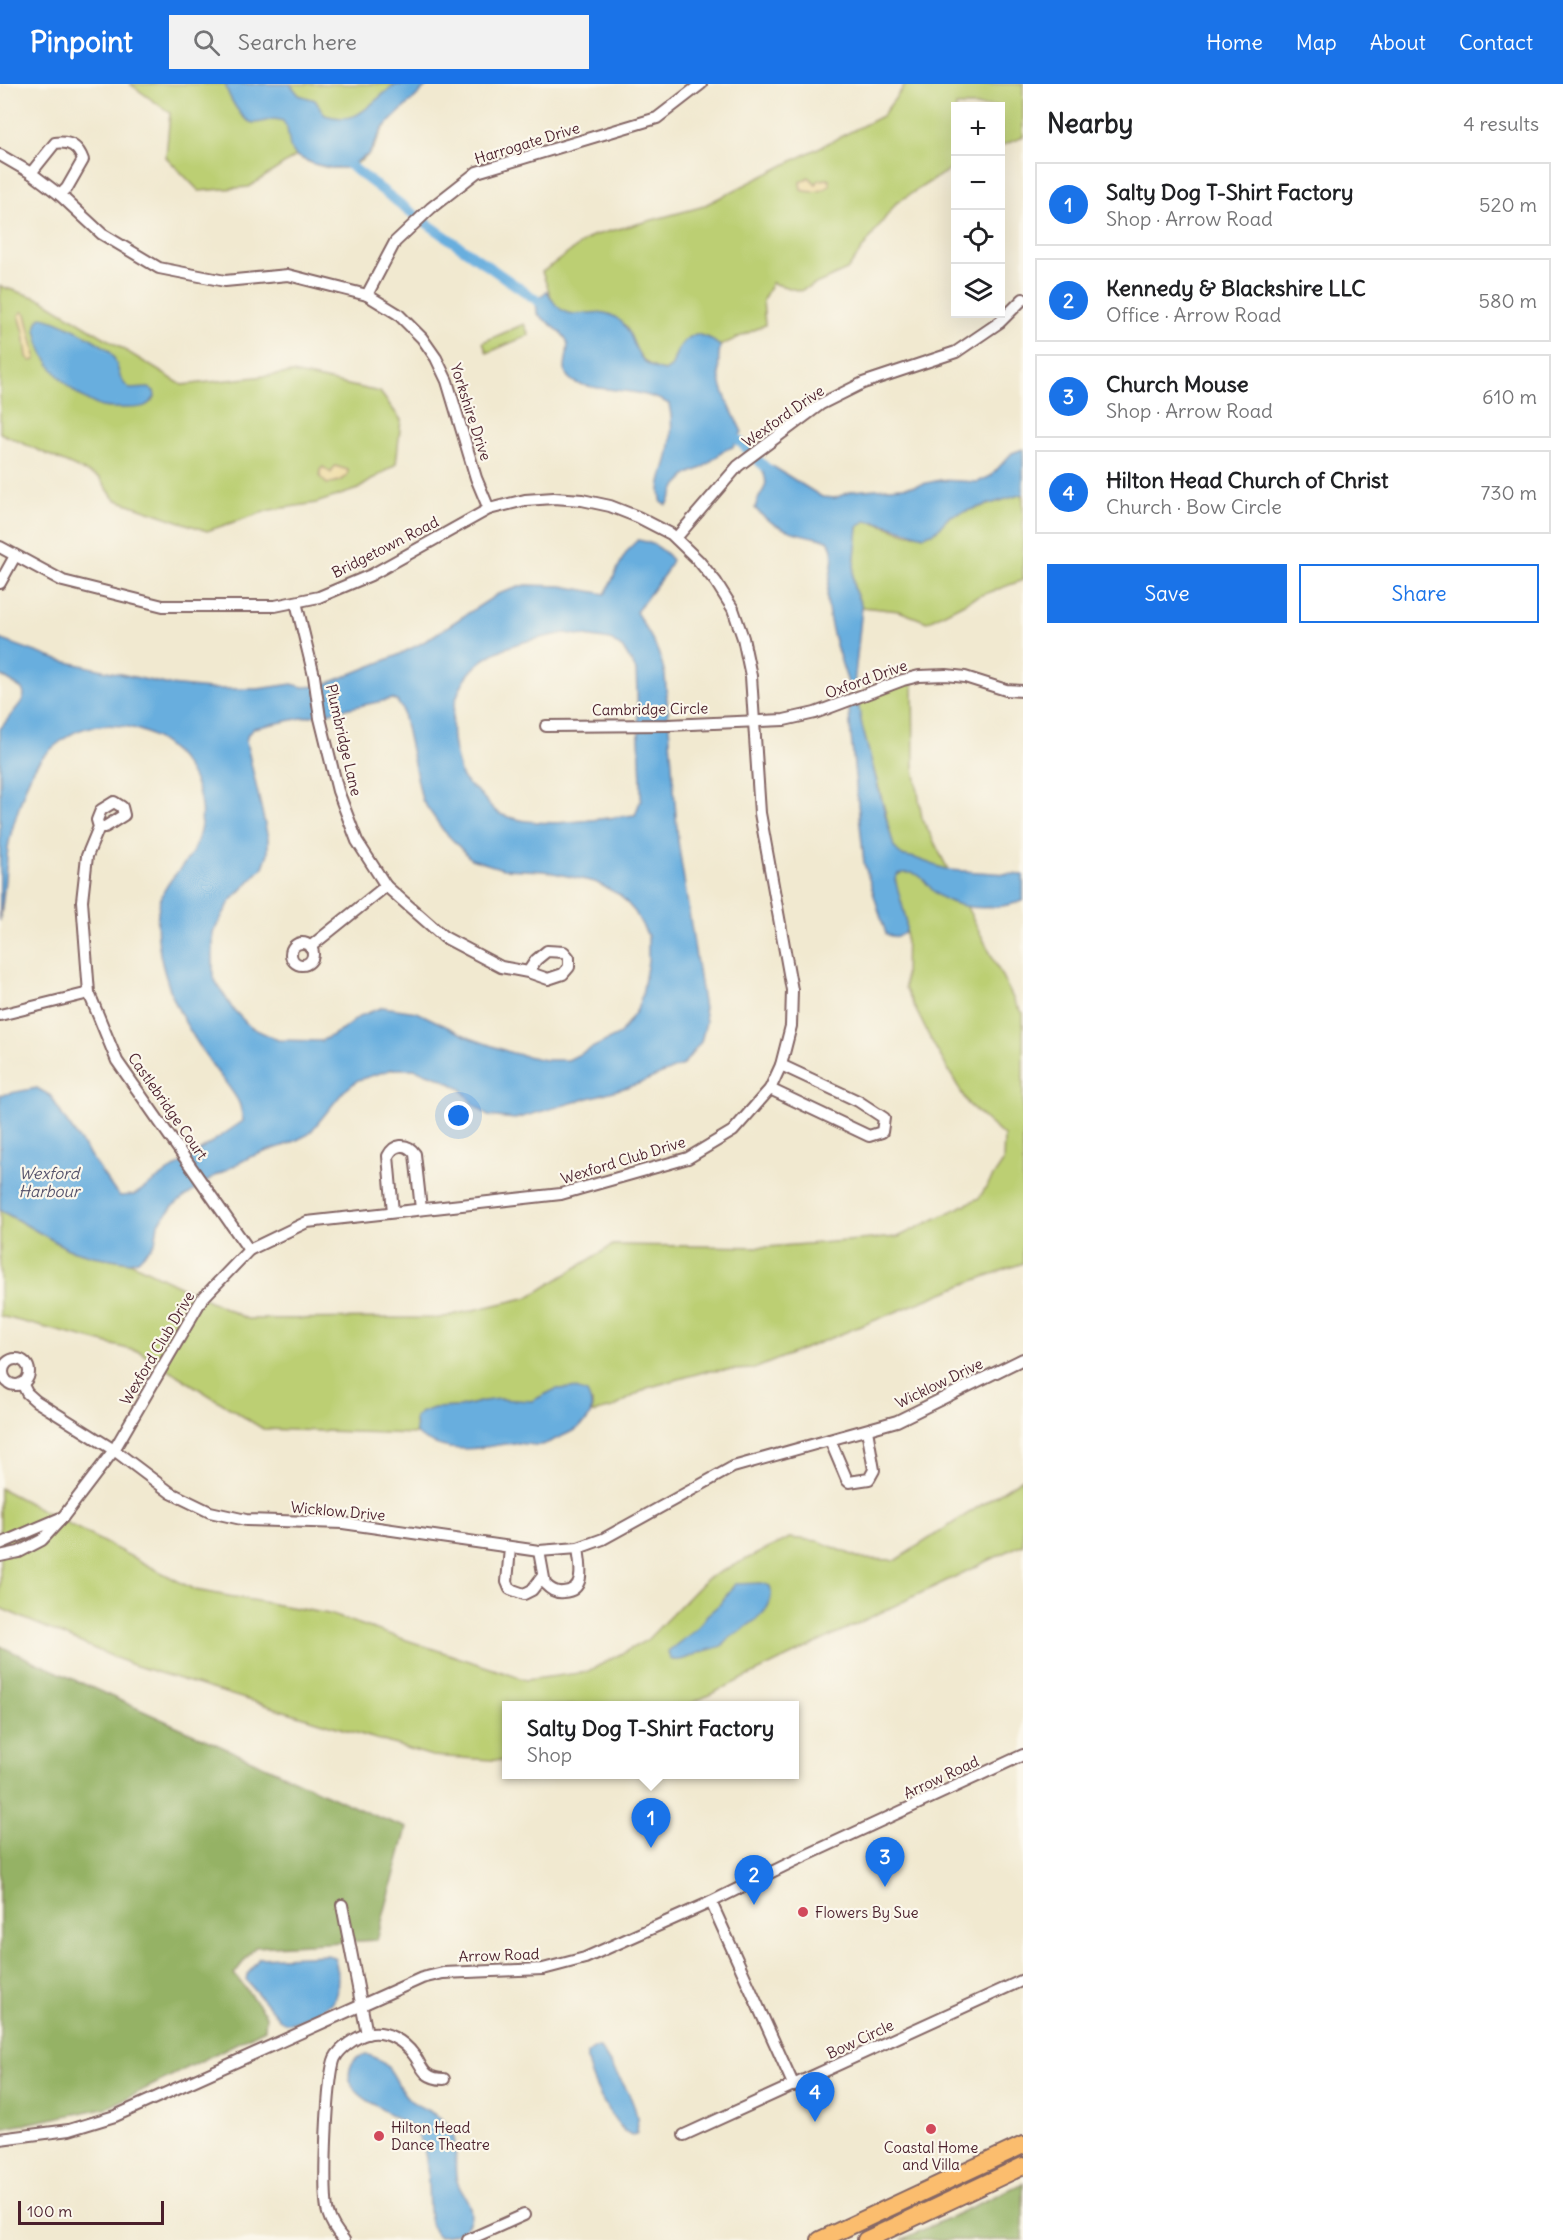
<!DOCTYPE html>
<html lang="en">
<head>
<meta charset="utf-8">
<style>
  :root { --surface:#fff; --page:#f2f2f2; --text:#202124; --muted:#757577; --line:#e0e0e0; --accent:#1a73e8 }
  body { margin:0; font-family:Delius,sans-serif; background:var(--page); color:var(--text) }
  .controls { position:absolute; right:18px; top:18px; display:grid; overflow:hidden; border-radius:0px; box-shadow:0 6px 24px #0002 }
  .controls button { width:54px; height:54px; display:grid; place-items:center; padding:0; border:0; border-bottom:2px solid var(--line); background:var(--surface); color:var(--text); font:30px sans-serif }
  .scale { position:absolute; left:18px; bottom:15px; width:146px; box-sizing:border-box; padding-left:6px; border:3px solid #4a1f2b; border-top:0; font-size:16px; line-height:21px; white-space:nowrap; color:#4a1f2b; -webkit-text-stroke:4px #fbf7ec; paint-order:stroke }
  .you { position:absolute; left:459px; top:1032px; width:21px; height:21px; margin:-15px; border:4px solid #fff; border-radius:50%; background:#1a73e8; box-shadow:0 0 0 9px #1a73e833 }
  .badge { display:grid; place-items:center; width:39px; height:39px; border-radius:50%; background:var(--accent); color:#fff; font-size:20px; font-weight:700 }
  .pin { position:absolute; translate:-50% -50px; filter:drop-shadow(0 2px 3px #0008) }
  .pin::after { content:''; position:absolute; top:32px; width:21px; height:18px; background:inherit; clip-path:polygon(0 0,100% 0,50% 100%) }
  .popup { position:absolute; left:502px; top:1617px; width:297px; height:78px; box-sizing:border-box; display:grid; place-content:center; border-radius:0px; background:var(--surface); filter:drop-shadow(0 2px 4px #0005); font-size:20px; white-space:nowrap; color:var(--muted) }
  .popup b { font-size:22px; color:var(--text) }
  .popup::after { content:''; position:absolute; left:50%; top:100%; margin-left:-12px; border:12px solid transparent; border-top-color:var(--surface) }
  .list { margin:0; padding:0; list-style:none }
  h2 { display:flex; justify-content:space-between; align-items:center; height:78px; margin:0; padding:0 24px; font-size:26px }
  h2 small { font-size:20px; font-weight:400; color:var(--muted) }
  .list li { display:grid; grid-template-columns:39px 1fr auto; gap:18px; align-items:center; box-sizing:border-box; height:84px; margin:0 12px 12px; padding:0 12px; border:2px solid var(--line); border-radius:0px }
  .list b { display:block; font-size:22px; white-space:nowrap }
  .list p { margin:0; font-size:20px; white-space:nowrap; color:var(--muted) }
  .list em { font-size:20px; font-style:normal; color:var(--muted) }
  .actions { display:flex; gap:12px; padding:18px 24px }
  .actions a { flex:1; padding:14px 0; border:2px solid var(--accent); border-radius:0px; text-align:center; font-size:21px; color:var(--accent) }
  .actions .main { background:var(--accent); color:#fff }
  .icon { flex:none; width:33px; height:33px; fill:none; stroke:currentColor; stroke-width:2; stroke-linecap:round; stroke-linejoin:round }
  .map { position:relative; flex:none; width:1023px; height:2156px; overflow:hidden }
  header { display:flex; align-items:center; gap:36px; box-sizing:border-box; height:84px; padding:0 30px; background:var(--accent); color:#fff }
  header strong { font-size:28px }
  nav { display:flex; gap:33px; margin-inline-start:auto; font-size:21px }
  .search { width:420px; height:54px; background:var(--page); display:flex; align-items:center; gap:15px; box-sizing:border-box; padding:0 21px; border-radius:0px; color:var(--muted); font-size:22px }
  main { display:flex }
  aside { flex:1; background:var(--surface) }
  .map>svg:first-child { display:block }
  .green { fill:#bccf73; stroke:#83774f; stroke-width:1.5 }
  .forest { fill:#95b265; stroke:#706848; stroke-width:1.5 }
  .sand { fill:#eeda9e; stroke:#9c7c64; stroke-width:1.5 }
  .water { fill:#68aede; stroke:#596684; stroke-width:1.5; fill-rule:evenodd }
  .lines { fill:none; stroke-linecap:round; stroke-linejoin:round }
  .canal { stroke:#68aede; stroke-width:10 }
  .minor-casing { stroke:#846665; stroke-width:14 }
  .trunk-casing { stroke:#846665; stroke-width:20 }
  .minor { stroke:#fff; stroke-width:10 }
  .trunk { stroke:#fbbd6e; stroke-width:16 }
  .poi-dot { fill:#d1495b; stroke:#fbf7ec; stroke-width:2 }
  .labels { text-anchor:middle; dominant-baseline:central; stroke-width:4.5; stroke-linejoin:round; paint-order:stroke }
  .street-label { font-size:15px; fill:#4a1f2b; stroke:#fbf7ec }
  .poi-label { font-size:15px; fill:#4a1f2b; stroke:#fbf7ec; text-anchor:start }
  .water-label { font-size:16px; font-style:italic; fill:#54516a; stroke:#fbf7ec }
</style>
</head>
<body>
<header>
<strong>Pinpoint</strong>
<div class="search"><svg class="icon" aria-label="search" viewBox="0 0 24 24"><circle cx="10" cy="10" r="6"/><path d="M15 15l6 6"/></svg>Search here</div>
<nav><a>Home</a><a>Map</a><a>About</a><a>Contact</a></nav>
</header>
<main>
<div class="map">
<svg width="1023" height="2156" viewBox="0 0 1023 2156">
  <rect width="100%" height="100%" fill="#fbf7ec"/>
  <filter id="ink" filterUnits="userSpaceOnUse"><feTurbulence type="fractalNoise" baseFrequency=".0167" numOctaves="2"/><feDisplacementMap in="SourceGraphic" scale="12" xChannelSelector="R" yChannelSelector="G"/><feConvolveMatrix kernelMatrix="1 2 1 2 8 2 1 2 1" color-interpolation-filters="sRGB"/></filter>
  <filter id="wash" filterUnits="userSpaceOnUse"><feTurbulence type="fractalNoise" baseFrequency=".008" numOctaves="4" result="noise"/><feDisplacementMap in="SourceGraphic" scale="24" xChannelSelector="R" yChannelSelector="G"/><feGaussianBlur stdDeviation="1.35" result="paint"/><feColorMatrix in="noise" values="0 0 0 0 0 0 0 0 0 0 0 0 0 0 0 0 0 1.4 0 .05"/><feComposite in="paint" operator="in"/></filter>
  <g filter="url(#wash)">
    <rect width="100%" height="100%" fill="#f1e9d0"/>
    <g class="green">
      <path d="M130,0h299c-15,14 -34,29 -46,45 -5,8 -8,18 -14,25 -23,23 -48,14 -73,2l-47,31 -50,4 -33,-34 4,-44z"/>
      <path d="M906,0h117v53l-22,9 -1,-40h-44l-1,60 -59,37 -49,67 -47,21 -28,-8 -9,17 2,25 -45,21 -11,-8 -13,-4c-15,6 -20,17 -24,32l-7,5c-23,-3 -32,-25 -39,-45l-48,-12h-12l-12,-9 -12,-33 50,-36 109,-29 181,-91z"/>
      <path d="M0,202l43,14 139,85 111,-12 87,19 21,28 -5,44 -38,25 -42,14 -46,7 -63,21 -93,-32 -14,-21 -100,-45z"/>
      <path d="M524,240l5,11 -42,18 -4,-11z"/>
      <path d="M1023,410v86l-49,18 -47,24 -28,-11 -37,-4 -8,-18 -1,-13 5,-49 7,-6c17,1 33,12 47,13 13,1 30,-8 38,-18z"/>
      <path d="M913,597l1,86 8,51 95,188 6,7v250l-53,19 -216,87 -47,2 -60,17 -34,20 -21,5v-11l-36,-13 -24,12h-48l-24,6 -26,1 -19,9 1,17 -153,-5 -123,-77 -140,-36v-106l68,39 25,7 37,6 117,57 193,-1 89,-21 84,-52 154,2 131,-10 81,-39 24,-36 1,-26 -36,-32 -37,-64 -26,-52 1,-69 -9,-29 -11,-76 -24,-88 -4,-23z"/>
      <path d="M1023,1394v66l-335,161 -181,1v55l-75,-5 -302,-92 -130,-56v-120l195,102 134,24 197,66 61,-8 60,-32 59,-61 83,-41 29,3 44,18 34,1z"/>
    </g>
    <g class="forest">
      <path d="M0,1562l368,167 39,15 -30,112 -122,7 -21,27 32,41 -1,14 -156,78 -109,22z"/>
      <path d="M1023,2099v57h-122z"/>
    </g>
    <g class="sand">
      <path d="M809,93l7,7 3,-4 10,-1 1,6c-8,7 -19,8 -29,5l-1,-8z"/>
      <path d="M22,228l4,2 10,42 -1,4 -4,1 -4,-4 -3,-25 -5,-17z"/>
      <path d="M335,382l13,4 -1,6 -8,5 -12,3 -7,-7v-7l3,-3 8,6z"/>
    </g>
    <g class="water">
      <path d="M225,0h65l9,11 16,5 10,15c37,12 43,-14 71,-30 7,-1 24,-1 33,-1l-46,44 -14,26 -23,14h-15l-17,-4 -18,-8 -6,-9 -3,-19 -4,-7c-12,-5 -17,2 -29,2 -13,-1 -26,-28 -29,-39z"/>
      <path d="M547,207c22,44 43,8 71,28 20,14 12,47 47,52l7,-5c4,-15 9,-26 24,-32l13,4 11,8c-6,37 7,54 22,86l-9,15 -8,3 -23,18 -14,6 -11,11 -10,20 -5,-2c-6,-20 4,-32 7,-51 3,-16 4,-32 0,-48 -21,-12 -47,-13 -71,-16 -8,-2 -20,-2 -27,-8 -13,-10 0,-27 -4,-39 -4,-10 -22,-19 -30,-28l-1,-13z"/>
      <path d="M41,233c14,1 61,25 70,36 10,13 4,25 19,36l19,-1 5,3 1,6c-8,11 -15,11 -28,11 -9,0 -20,1 -28,-2 -29,-12 -57,-42 -62,-72 -2,-7 -2,-12 4,-17z"/>
      <path d="M1023,365v45l-73,22 -15,16 -12,4 -46,-14 -12,-1 -7,6 -5,49 1,13 8,18 -8,78 -5,1c-9,-28 -20,-58 -22,-87 0,-21 12,-41 1,-59 -26,-5 -56,-10 -73,-32 4,-18 17,-19 7,-38l4,-6 8,3 48,30 13,1 17,-7 62,-5 26,-6 38,2 13,-6 21,-23z"/>
      <path d="M638,456c16,3 24,8 34,20l-6,12 -30,40c13,21 24,38 29,63l13,166 28,181 -5,20 -18,23 -45,19 -123,35 -27,-3 -15,-12 -12,-15 -22,-12 -25,-8h-21l-35,11 -15,12 -34,42 -18,9 -41,14 -35,19 -41,29 -16,19 -3,19 -17,17 -8,2 -37,-6 -25,-7 -68,-39v-115l37,-7 14,8 11,19 52,75 6,6 14,-1 109,-74c-1,-6 -2,-13 -4,-18 -6,-13 -18,-25 -26,-37 -20,-29 -39,-58 -48,-92 -7,-23 -11,-53 -4,-76 6,-19 24,-31 33,-49 24,-52 -12,-110 -65,-122 -21,-4 -48,-2 -65,12 -10,7 -20,15 -27,25 -8,11 -12,24 -16,37 -5,16 -11,32 -13,48 -3,24 -4,49 -8,72v-192l23,-29 1,-6 -2,-5 -22,-14v-36l58,21 112,25 39,4h49l34,-5 11,3 18,-1 75,-30 26,-13 76,-49 27,-9 37,1 43,8c11,-18 16,-41 33,-54zM565,549l46,7 13,10 12,20 5,112v17l-6,16c-43,4 -93,16 -135,-1 -7,-3 -13,-13 -19,-19 -5,-6 -13,-9 -17,-15 -4,-4 -5,-12 -6,-17 -10,-33 -8,-72 18,-97 23,-22 60,-27 89,-33zM392,615l5,2 5,8 20,91 21,30 28,29 32,10 41,2 51,11 25,13 15,17 13,24v25l-6,34 -5,15 -17,24 -52,26h-23l-33,-7 -42,-15 -53,-26 -34,-5 -23,9 -18,14 -21,11 -43,-1 -28,-13 -18,-19 -19,-31v-44l17,-31 33,-35 5,-14v-15l-22,-97 2,-7 6,-6z"/>
      <path d="M858,619l4,23 32,121 7,8 14,3 33,12 75,5v26c-26,8 -54,11 -79,-2 -21,-10 -17,-32 -46,-25l-3,5 11,40v13c-7,5 -12,6 -20,2l-22,-71 -14,-137 -1,-18z"/>
      <path d="M573,1304l14,5c14,26 -8,36 -29,45 -5,2 -11,6 -17,7 -8,1 -18,-2 -27,-2 -22,2 -42,8 -64,5 -12,-2 -24,-7 -34,-14l-1,-16 5,-5 14,-5 26,-1 24,-6 15,-2 33,2 24,-12z"/>
      <path d="M762,1499l8,3c8,26 -24,40 -40,52 -2,2 -4,5 -7,7 -6,4 -15,4 -22,7 -11,4 -20,11 -31,7l-2,-8 29,-22 10,-14 13,-11 15,-20z"/>
      <path d="M327,1871l7,2c4,11 6,31 0,42 -4,8 -38,25 -46,24 -3,0 -6,-2 -9,-4l-33,-39 1,-5 12,-17z"/>
      <path d="M595,1964h5l4,6c14,23 38,51 33,79l-5,3c-17,-5 -48,-65 -45,-82z"/>
      <path d="M369,1971c29,11 25,33 42,46 15,11 34,13 42,34 5,13 1,27 3,41 1,10 6,15 11,24 12,25 -7,36 -29,36 -18,-14 -1,-75 -21,-102 -16,-22 -79,-35 -66,-68 3,-8 10,-11 18,-11z"/>
    </g>
    <g class="lines">
      <g class="canal">
        <path d="M339,73l73,56 136,95"/>
        <path d="M726,346c20,14 28,30 48,44"/>
      </g>
    </g>
  </g>
  <g filter="url(#ink)">
    <g class="lines">
      <g class="minor-casing">
        <g id="minor">
          <path d="M0,71l31,18 29,22 42,39 57,34 66,13 63,-6 79,20 31,19 24,24 14,20 11,23 29,97 13,31"/>
          <path d="M31,89l24,-30c15,-2 23,3 28,17l-16,28 -7,7"/>
          <path d="M367,211l28,-53 36,-34 46,-36 180,-54 44,-34"/>
          <path d="M676,454l62,-72 83,-62 42,-21 93,-31 44,-30 23,-23"/>
          <path d="M0,463l63,34 100,25h112l44,-9 52,-22 118,-66 36,-9 29,-2 28,2 28,6 28,11 33,17 27,26 18,22 17,27 10,29 8,38 9,137 32,177 -1,36 -10,39 -11,24 -37,42 -45,27 -127,36 -254,28 -58,28 -47,49 -88,151 -51,67 -21,23 -23,12 -19,4"/>
          <path d="M0,499l15,-27"/>
          <path d="M296,518l18,74 6,42 18,73 19,50 29,45 58,51 57,30 27,5 20,7 15,-5 6,-7v-9l-5,-6 -17,-1 -11,9 -8,12"/>
          <path d="M546,642l122,-1 116,-5 31,-7 88,-33 16,-4 27,-1 19,2 41,13 17,1"/>
          <path d="M99,743h6l19,-12 -2,-8 -8,-5 -13,8 -4,10 2,7 -12,29 -5,45 7,92 28,68 132,189"/>
          <circle cx="302" cy="870" r="11"/>
          <path d="M310,863l76,-61"/>
          <path d="M0,931l89,-22"/>
          <path d="M770,1005l99,47 13,-4 2,-14 -26,-17 -77,-36"/>
          <path d="M393,1128l-5,-56c6,-12 19,-14 27,-2l6,55"/>
          <circle cx="16" cy="1288" r="13"/>
          <path d="M22,1299l5,10 9,8 78,49 57,43 39,19 36,8 97,3 196,28 39,-3 25,-9 130,-72 164,-46 126,-62"/>
          <path d="M830,1356l17,40 2,2 20,-3 5,-9 -7,-40"/>
          <path d="M0,1460l63,-27"/>
          <path d="M510,1464l-3,34 3,7 14,5 8,-4 10,-13"/>
          <path d="M539,1467l6,33c5,5 10,9 18,8 24,-1 17,-28 15,-44"/>
          <path d="M711,1818l83,184"/>
          <path d="M342,1821l25,129"/>
          <path d="M684,2051l339,-155"/>
          <path d="M0,2055l69,-9 46,-14 307,-138 21,-5 100,-4 42,-11 126,-56 81,-40 231,-107"/>
          <path d="M344,2156c-7,-8 -13,-17 -16,-27 -6,-18 -1,-138 7,-155 5,-10 21,-21 32,-24 18,-5 37,7 47,21 5,6 7,14 13,19 5,4 11,5 17,5"/>
          <path d="M468,2156l56,-25"/>
        </g>
      </g>
      <g class="trunk-casing">
        <g id="trunk">
          <path d="M820,2156l203,-95"/>
          <path d="M866,2156l157,-74"/>
        </g>
      </g>
      <use href="#minor" class="minor"/>
      <use href="#trunk" class="trunk"/>
    </g>
  </g>
  <g class="poi-dot">
    <circle cx="803" cy="1828" r="6"/>
    <circle cx="931" cy="2045" r="6"/>
    <circle cx="379" cy="2052" r="6"/>
  </g>
  <g class="labels">
    <g class="street-label">
      <text transform="translate(527 59) rotate(-17)">Harrogate Drive</text>
      <text transform="translate(471 328) rotate(72)">Yorkshire Drive</text>
      <text transform="translate(783 332) rotate(-35)">Wexford Drive</text>
      <text transform="translate(385 463) rotate(-27)">Bridgetown Road</text>
      <text transform="translate(866 595) rotate(-20)">Oxford Drive</text>
      <text transform="translate(650 625) rotate(-1)">Cambridge Circle</text>
      <text transform="translate(344 656) rotate(77)">Plumbridge Lane</text>
      <text transform="translate(168 1022) rotate(55)">Castlebridge Court</text>
      <text transform="translate(623 1076) rotate(-17)">Wexford Club Drive</text>
      <text transform="translate(157 1264) rotate(-59)">Wexford Club Drive</text>
      <text transform="translate(939 1299) rotate(-26)">Wicklow Drive</text>
      <text transform="translate(338 1427) rotate(5)">Wicklow Drive</text>
      <text transform="translate(941 1693) rotate(-25)">Arrow Road</text>
      <text transform="translate(499 1871) rotate(-2)">Arrow Road</text>
      <text transform="translate(860 1955) rotate(-25)">Bow Circle</text>
    </g>
    <g class="poi-label">
      <text x="815" y="1828">Flowers By Sue</text>
      <text x="391" y="2043">Hilton Head<tspan x="391" dy="17">Dance Theatre</tspan></text>
      <text x="931" y="2063" text-anchor="middle">Coastal Home<tspan x="931" dy="17">and Villa</tspan></text>
    </g>
    <g class="water-label">
      <text x="49" y="1089">Wexford<tspan x="49" dy="18">Harbour</tspan></text>
    </g>
  </g>
</svg>
<div class="controls">
<button>+</button>
<button>−</button>
<button><svg class="icon" aria-label="locate" viewBox="0 0 24 24"><circle cx="12" cy="12" r="6"/><path d="M12 2v4M12 18v4M2 12h4M18 12h4"/></svg></button>
<button><svg class="icon" aria-label="layers" viewBox="0 0 24 24"><path d="M12 4l9 5-9 5-9-5zM3 14l9 5 9-5"/></svg></button>
</div>
<div class="scale">100 m</div>
<div class="you"></div>
<div class="pin badge" style="left:651px;top:1764px">1</div>
<div class="popup"><b>Salty Dog T-Shirt Factory</b>Shop</div>
<div class="pin badge" style="left:754px;top:1821px">2</div>
<div class="pin badge" style="left:885px;top:1803px">3</div>
<div class="pin badge" style="left:815px;top:2038px">4</div>
</div>
<aside>
<h2>Nearby<small>4 results</small></h2>
<ul class="list">
<li><span class="badge">1</span><div><b>Salty Dog T-Shirt Factory</b><p>Shop · Arrow Road</p></div><em>520 m</em></li>
<li><span class="badge">2</span><div><b>Kennedy &amp; Blackshire LLC</b><p>Office · Arrow Road</p></div><em>580 m</em></li>
<li><span class="badge">3</span><div><b>Church Mouse</b><p>Shop · Arrow Road</p></div><em>610 m</em></li>
<li><span class="badge">4</span><div><b>Hilton Head Church of Christ</b><p>Church · Bow Circle</p></div><em>730 m</em></li>
</ul>
<div class="actions"><a class="main">Save</a><a>Share</a></div>
</aside>
</main>
</body>
</html>
